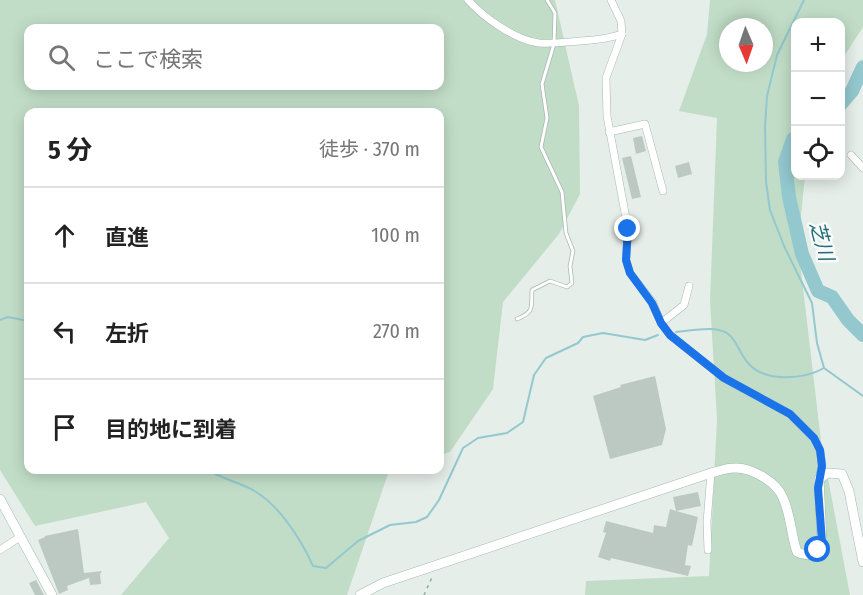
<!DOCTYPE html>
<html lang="ja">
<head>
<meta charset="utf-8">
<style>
  :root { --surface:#fff; --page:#f2f2f2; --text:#222; --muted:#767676; --line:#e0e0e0 }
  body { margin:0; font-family:"Fira Sans Condensed","Noto Sans JP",sans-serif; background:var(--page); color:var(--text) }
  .controls { position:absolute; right:18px; top:18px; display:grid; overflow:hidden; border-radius:12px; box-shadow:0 3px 15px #0003 }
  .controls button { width:54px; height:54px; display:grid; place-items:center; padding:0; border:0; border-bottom:2px solid var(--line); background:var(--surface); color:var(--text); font:30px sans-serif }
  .compass { position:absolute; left:719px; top:18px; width:54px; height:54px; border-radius:50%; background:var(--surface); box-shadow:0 3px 15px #0003; rotate:178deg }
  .stop { position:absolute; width:18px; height:18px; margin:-14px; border:4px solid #1a73e8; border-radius:50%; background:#fff }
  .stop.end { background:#1a73e8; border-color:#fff; box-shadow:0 2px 6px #0008 }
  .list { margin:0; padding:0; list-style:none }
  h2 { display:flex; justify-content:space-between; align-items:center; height:78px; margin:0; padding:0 24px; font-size:26px }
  h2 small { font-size:20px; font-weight:400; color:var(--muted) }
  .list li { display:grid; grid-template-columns:39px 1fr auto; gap:18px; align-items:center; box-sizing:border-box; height:96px; padding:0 24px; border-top:2px solid var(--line) }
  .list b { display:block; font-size:22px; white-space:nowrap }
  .list em { font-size:20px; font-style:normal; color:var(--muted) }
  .icon { flex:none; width:33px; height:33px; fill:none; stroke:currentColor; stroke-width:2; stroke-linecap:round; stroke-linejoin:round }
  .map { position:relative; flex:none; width:863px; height:595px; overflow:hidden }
  .search { position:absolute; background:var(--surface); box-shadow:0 3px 15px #0003; left:24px; top:24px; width:420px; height:66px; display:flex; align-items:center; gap:15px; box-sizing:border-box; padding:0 21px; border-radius:12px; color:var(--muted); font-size:22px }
  .panel { position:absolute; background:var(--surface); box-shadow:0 3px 15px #0003; left:24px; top:108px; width:420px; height:366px; border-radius:12px }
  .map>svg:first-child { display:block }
  .green { fill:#c1ddc7; fill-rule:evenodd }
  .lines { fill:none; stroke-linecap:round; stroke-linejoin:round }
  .stream { stroke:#93c8ce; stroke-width:2 }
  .river { stroke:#93c8ce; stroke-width:14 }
  .building { fill:#bcc9c3 }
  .lane-casing { stroke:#a9b6b1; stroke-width:4.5 }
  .street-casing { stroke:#a9b6b1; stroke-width:8 }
  .secondary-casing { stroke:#a5b9b1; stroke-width:10 }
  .path { stroke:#89afa1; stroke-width:1.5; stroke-dasharray:3 4.5; stroke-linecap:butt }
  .lane { stroke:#fff; stroke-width:3 }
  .street { stroke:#fff; stroke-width:7 }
  .secondary { stroke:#fff; stroke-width:9 }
  .route { stroke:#1a73e8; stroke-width:8 }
  .labels { text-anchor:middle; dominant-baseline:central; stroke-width:5; stroke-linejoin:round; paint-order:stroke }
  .water-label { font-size:20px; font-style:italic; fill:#246d77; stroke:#f7faf8 }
</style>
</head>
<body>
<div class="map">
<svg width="863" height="595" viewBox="0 0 863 595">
  <rect width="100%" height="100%" fill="#e6eeea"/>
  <g class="green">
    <path d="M0,0h555l24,106 1,88 -21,40 -56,68 -10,87 -43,63 -10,3v-343h-412v358h366l-5,1 -42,124h-226l48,-57 -23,-36 -111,24 -35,-56zM28,28h412v58h-412z"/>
    <path d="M710,0h153v27l-22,34 -1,-39h-44v154h9l-7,69 23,196 29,154h-265l1,-14 123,-5 8,-157 -7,-118 7,-183 -38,-7 28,-77zM728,27h36v36h-36z"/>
  </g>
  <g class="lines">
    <g class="stream">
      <path d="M804,0l-27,55 -10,41 -2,30 1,56 4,28 14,36 28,57 5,40 7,25 39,28"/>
      <path d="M0,320l8,-3 20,4"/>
      <path d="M676,332c12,-1 32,-5 43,-2 17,3 19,23 30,34 17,19 56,15 75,4"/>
      <path d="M209,470c6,6 33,14 42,19 27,14 50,50 62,77l13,2 32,-27 32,-16 26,-3 11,-5 12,-17 24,-52 15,-10 29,-5 16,-11 11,-47 12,-17 32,-15 5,-6 20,-4 42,7 13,-5"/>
    </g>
    <g class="river">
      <path d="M840,105l12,-14 11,-24"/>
      <path d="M796,137l-3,2 -8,23 4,35 13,57 16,37 14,6 16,23 15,15"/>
    </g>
  </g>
  <g class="building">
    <path d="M642,136l4,15 -10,3 -3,-16z"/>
    <path d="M631,156l10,41 -9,2 -10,-41z"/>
    <path d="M689,162l3,12 -14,4 -3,-12z"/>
    <path d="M655,376l11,53 -4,16 -52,14 -17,-63 28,-9 -1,-2z"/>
    <path d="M698,492l3,14 -25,5 22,6 -6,29 -4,-1 -3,20 6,1 -3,10 -77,-18 -1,3 -12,-4 8,-24 -3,-1 3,-11 47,12 1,-8 12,2 4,-18 6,2 -3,-14z"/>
    <path d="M78,529l6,44 18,-2 -2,3 1,10 -11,1 -1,-7 -22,8 1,4 -9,4 -21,-54 7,-3v-1z"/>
    <path d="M36,580l8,15h-9l-6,-12z"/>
  </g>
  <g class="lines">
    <g class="lane-casing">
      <path id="lane" d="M517,319c18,-7 14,-12 15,-29l18,-9 17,6 5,-4 -2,-17 3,-15 -7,-18 -4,-41 -21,-45 6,-29 -5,-34 12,-40 1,-31 -8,-13"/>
    </g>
    <g class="street-casing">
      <g id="street">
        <path d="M468,0c15,17 47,40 71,43 14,1 28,-1 42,-2 14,-1 27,-2 41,-7"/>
        <path d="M611,0l10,21 1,13 -16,44 1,38 21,113 -2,31 4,13 23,30 8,20 9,12 54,43 66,36 24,24 6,12 2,16 -3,13"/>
        <path d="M609,132l36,-8 18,67"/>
        <path d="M851,155l12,13"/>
        <path d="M661,323l23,-18 5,-19"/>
        <path d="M0,550l20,-13"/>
        <path d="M708,550l-1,-28 4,-49"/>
      </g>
    </g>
    <g class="secondary-casing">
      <g id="secondary">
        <path d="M0,499l52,96"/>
        <path d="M360,595l23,-12 328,-110c7,-2 16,-5 23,-5 17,-1 43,14 49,30 8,17 8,37 14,54 12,6 20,2 25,-10l-3,-63 9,-6 14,1 7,17 14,71"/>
      </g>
    </g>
    <path class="path" d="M424,595l9,-20"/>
    <use href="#lane" class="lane"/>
    <use href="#street" class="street"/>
    <use href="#secondary" class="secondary"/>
  </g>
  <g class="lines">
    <path class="route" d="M628,229l-2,31 4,13 22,30 9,20 9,12 54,43 66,36 24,24 6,12 2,16 -4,22 4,54 -4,8"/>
  </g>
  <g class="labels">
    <g class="water-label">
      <text transform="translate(822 241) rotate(75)">芝川</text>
    </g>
  </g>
</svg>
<div class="controls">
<button>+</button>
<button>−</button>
<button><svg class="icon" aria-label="locate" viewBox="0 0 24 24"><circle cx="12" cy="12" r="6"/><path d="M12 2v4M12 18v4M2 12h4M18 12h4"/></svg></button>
</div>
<svg class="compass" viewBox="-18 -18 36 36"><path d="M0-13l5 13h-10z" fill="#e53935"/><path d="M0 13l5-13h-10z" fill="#767676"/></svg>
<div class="stop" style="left:818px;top:550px"></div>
<div class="stop end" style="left:628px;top:229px"></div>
<div class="search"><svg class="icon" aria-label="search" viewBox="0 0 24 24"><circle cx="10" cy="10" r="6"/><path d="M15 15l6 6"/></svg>ここで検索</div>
<section class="panel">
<h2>5 分<small>徒歩 · 370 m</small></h2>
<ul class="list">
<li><svg class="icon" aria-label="ahead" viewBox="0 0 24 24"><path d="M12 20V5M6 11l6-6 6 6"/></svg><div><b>直進</b></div><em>100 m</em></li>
<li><svg class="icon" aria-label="left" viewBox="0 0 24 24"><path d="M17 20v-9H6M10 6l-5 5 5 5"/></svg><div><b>左折</b></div><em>270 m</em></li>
<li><svg class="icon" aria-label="arrive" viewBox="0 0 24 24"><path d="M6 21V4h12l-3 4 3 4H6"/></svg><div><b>目的地に到着</b></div></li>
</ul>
</section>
</div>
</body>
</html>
